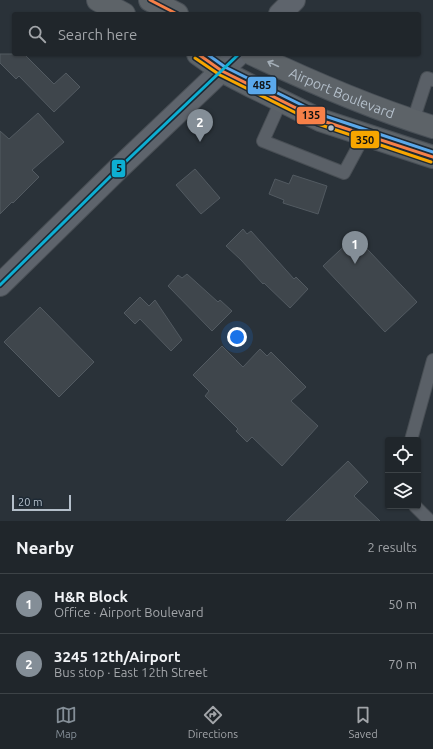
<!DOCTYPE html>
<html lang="en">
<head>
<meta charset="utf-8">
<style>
  :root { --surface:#20262b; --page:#282e33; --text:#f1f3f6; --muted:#a2a5a9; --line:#3d4347; --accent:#848e97 }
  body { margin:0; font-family:Ubuntu,sans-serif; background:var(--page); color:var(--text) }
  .controls { position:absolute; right:12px; bottom:12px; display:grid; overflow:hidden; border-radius:4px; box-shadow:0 1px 3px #0004 }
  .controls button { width:36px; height:36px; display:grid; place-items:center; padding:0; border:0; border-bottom:1px solid var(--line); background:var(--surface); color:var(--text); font:20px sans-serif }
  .scale { position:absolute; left:12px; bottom:10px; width:59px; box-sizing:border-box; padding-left:4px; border:2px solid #b4bfca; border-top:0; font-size:11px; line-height:14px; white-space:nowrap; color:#b4bfca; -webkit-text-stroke:3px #1d2934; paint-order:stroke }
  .you { position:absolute; left:237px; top:337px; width:14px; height:14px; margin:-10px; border:3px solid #fff; border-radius:50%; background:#1a73e8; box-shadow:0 0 0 6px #1a73e833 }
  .badge { display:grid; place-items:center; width:26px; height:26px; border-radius:50%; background:var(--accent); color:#fff; font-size:13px; font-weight:700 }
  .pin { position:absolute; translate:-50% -33px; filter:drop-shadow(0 1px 2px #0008) }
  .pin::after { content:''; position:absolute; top:21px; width:14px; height:12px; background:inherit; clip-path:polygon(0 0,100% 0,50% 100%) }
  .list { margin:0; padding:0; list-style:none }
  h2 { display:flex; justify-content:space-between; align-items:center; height:52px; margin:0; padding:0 16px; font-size:17px }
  h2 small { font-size:13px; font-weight:400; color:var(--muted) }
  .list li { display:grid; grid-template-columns:26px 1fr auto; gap:12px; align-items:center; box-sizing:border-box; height:60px; padding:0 16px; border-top:1px solid var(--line) }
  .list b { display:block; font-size:15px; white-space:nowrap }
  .list p { margin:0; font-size:13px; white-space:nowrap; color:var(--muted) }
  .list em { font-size:13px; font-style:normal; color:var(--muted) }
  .icon { flex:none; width:22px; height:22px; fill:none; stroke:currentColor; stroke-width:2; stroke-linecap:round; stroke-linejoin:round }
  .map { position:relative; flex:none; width:433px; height:521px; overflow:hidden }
  .search { position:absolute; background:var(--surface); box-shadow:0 1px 3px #0004; left:12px; right:12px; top:12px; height:44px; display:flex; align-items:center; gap:10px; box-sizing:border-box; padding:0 14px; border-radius:4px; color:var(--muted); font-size:15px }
  .sheet { height:172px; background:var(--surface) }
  nav { display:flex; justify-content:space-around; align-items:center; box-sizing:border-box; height:56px; border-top:1px solid var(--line); background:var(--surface); font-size:11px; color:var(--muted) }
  nav a { display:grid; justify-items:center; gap:2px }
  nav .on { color:var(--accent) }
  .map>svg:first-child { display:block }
  .building { fill:#3f464c; stroke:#525a61 }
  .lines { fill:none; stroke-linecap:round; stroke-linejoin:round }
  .lane-casing { stroke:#484e54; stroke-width:14 }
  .secondary-casing { stroke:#484e54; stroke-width:24 }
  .primary-casing { stroke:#484f56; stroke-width:24 }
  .lane { stroke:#5a6067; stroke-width:12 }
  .secondary { stroke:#5e646c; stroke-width:22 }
  .primary { stroke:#5d6368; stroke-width:22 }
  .bus-1-casing { stroke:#1d2934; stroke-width:6 }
  .bus-2-casing { stroke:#1d2934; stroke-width:6 }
  .bus-3-casing { stroke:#1d2934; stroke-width:6 }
  .bus-4-casing { stroke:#1d2934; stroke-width:6 }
  .bus-1 { stroke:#f78048; stroke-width:3 }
  .bus-2 { stroke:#f7a600; stroke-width:3 }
  .bus-3 { stroke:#5aa8eb; stroke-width:3 }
  .bus-4 { stroke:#0dafd3; stroke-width:3 }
  .oneway { stroke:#a3adb6 }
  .bus-dot { fill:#b4bfca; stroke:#1d2934; stroke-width:1.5 }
  .labels { text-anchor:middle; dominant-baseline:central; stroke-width:4; stroke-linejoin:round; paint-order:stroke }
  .street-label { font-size:14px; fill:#b4bfca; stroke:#1d2934 }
  .line-badge { stroke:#1d2934; stroke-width:1.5 }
  .pale-badge-label { font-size:11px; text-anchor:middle; font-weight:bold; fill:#111 }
</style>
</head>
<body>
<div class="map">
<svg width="433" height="521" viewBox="0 0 433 521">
  <rect width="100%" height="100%" fill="#2a3239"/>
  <g class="building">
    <path d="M0,54h24l30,30 12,-11 14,14 -26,25 -35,-36 -3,3 -16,-16z"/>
    <path d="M38,113l26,29 -32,28 7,7 -26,26 -1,-1 -12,12v-83l9,8z"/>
    <path d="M195,169l25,29 -19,16 -25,-29z"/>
    <path d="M293,175l34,11 -9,28 -35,-11 1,-3 -15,-6 6,-15 14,5z"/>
    <path d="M243,229l4,5 4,-3 43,48 2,-2 12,12 -18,19 -26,-25 -1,1 -22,-24 -15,-14z"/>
    <path d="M355,236l62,66 -32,30 -62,-66z"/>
    <path d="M187,274l31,28 2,-2 12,11 -20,20 -44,-45 10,-11 4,3z"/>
    <path d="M140,297l9,9 6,-6 27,40 -11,11 -31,-32 -5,5 -11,-11z"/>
    <path d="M40,307l54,55 -35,35 -55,-55z"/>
    <path d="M222,346l21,21 17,-18 7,7 4,-4 35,35 -15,14 27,25 -36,40 -30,-29 -5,5 -11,-11 2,-2 -33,-33 4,-5 -16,-16z"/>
    <path d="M348,461l20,21 -14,14 26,25h-94z"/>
  </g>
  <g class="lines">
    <g class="lane-casing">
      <g id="lane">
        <path d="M281,101l-18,40 81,32 21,-39"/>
        <path d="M413,121l14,-43 6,2"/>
        <path d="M411,440l22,-80"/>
        <path d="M415,506l15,15"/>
      </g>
    </g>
    <g class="secondary-casing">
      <g id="secondary">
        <path d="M280,14l14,-14"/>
        <path d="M0,285l118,-116 121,-115"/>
      </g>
    </g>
    <g class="primary-casing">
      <g id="primary">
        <path d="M98,0l26,14"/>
        <path d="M150,0l27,14"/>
        <path d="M198,54l24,17 29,15 69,34 113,37"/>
        <path id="s1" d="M252,54c59,28 119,54 181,73"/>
      </g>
    </g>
    <use href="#lane" class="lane"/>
    <use href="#secondary" class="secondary"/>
    <use href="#primary" class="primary"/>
    <g class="bus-1-casing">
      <g id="bus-1">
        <path d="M150,0l27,14"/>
        <path d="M198,54l24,17 98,49 113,37"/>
      </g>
    </g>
    <g class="bus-2-casing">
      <path id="bus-2" d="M195,58l25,17 98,49 113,38"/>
    </g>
    <g class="bus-3-casing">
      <path id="bus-3" d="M207,54l18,13 97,48 111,37"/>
    </g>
    <g class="bus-4-casing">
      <path id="bus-4" d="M0,285l118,-116 121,-115"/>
    </g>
    <use href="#bus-1" class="bus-1"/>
    <use href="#bus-2" class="bus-2"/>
    <use href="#bus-3" class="bus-3"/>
    <use href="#bus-4" class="bus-4"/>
  </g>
  <defs><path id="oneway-shaft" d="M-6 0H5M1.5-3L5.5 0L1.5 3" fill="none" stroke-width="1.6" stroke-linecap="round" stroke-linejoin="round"/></defs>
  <use class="oneway" href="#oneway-shaft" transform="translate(273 64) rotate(-155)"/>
  <circle class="bus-dot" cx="331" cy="128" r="3.5"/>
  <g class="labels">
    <g class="street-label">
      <text stroke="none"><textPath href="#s1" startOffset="98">Airport Boulevard</textPath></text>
    </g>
  </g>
  <g class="line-badge">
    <rect x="247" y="76" width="30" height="19" rx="4" fill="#5aa8eb"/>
    <rect x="296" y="106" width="30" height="19" rx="4" fill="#f78048"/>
    <rect x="350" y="130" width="30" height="19" rx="4" fill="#f7a600"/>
    <rect x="111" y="159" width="15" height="19" rx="4" fill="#0dafd3"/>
  </g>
  <g class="pale-badge-label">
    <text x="262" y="89">485</text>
    <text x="311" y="119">135</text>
    <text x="365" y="144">350</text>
    <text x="119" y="172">5</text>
  </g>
</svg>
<div class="controls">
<button><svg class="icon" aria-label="locate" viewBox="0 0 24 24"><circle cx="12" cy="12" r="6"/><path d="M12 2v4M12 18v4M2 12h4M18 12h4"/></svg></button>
<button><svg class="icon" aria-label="layers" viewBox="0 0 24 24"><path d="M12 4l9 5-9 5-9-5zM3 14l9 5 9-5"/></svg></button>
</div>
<div class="scale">20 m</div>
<div class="you"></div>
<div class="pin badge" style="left:355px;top:264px">1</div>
<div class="pin badge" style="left:200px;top:142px">2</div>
<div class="search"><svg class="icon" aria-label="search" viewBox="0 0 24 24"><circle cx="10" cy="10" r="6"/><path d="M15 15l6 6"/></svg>Search here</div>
</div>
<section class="sheet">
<h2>Nearby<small>2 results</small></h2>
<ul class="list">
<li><span class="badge">1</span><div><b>H&amp;R Block</b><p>Office · Airport Boulevard</p></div><em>50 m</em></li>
<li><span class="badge">2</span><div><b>3245 12th/Airport</b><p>Bus stop · East 12th Street</p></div><em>70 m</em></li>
</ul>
</section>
<nav>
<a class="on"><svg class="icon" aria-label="map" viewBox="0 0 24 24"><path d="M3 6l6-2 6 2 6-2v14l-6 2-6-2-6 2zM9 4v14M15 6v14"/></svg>Map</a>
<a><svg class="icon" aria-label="directions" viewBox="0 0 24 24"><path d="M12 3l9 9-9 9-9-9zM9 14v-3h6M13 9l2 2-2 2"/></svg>Directions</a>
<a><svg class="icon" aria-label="saved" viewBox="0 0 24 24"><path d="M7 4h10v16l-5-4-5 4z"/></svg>Saved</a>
</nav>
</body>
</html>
